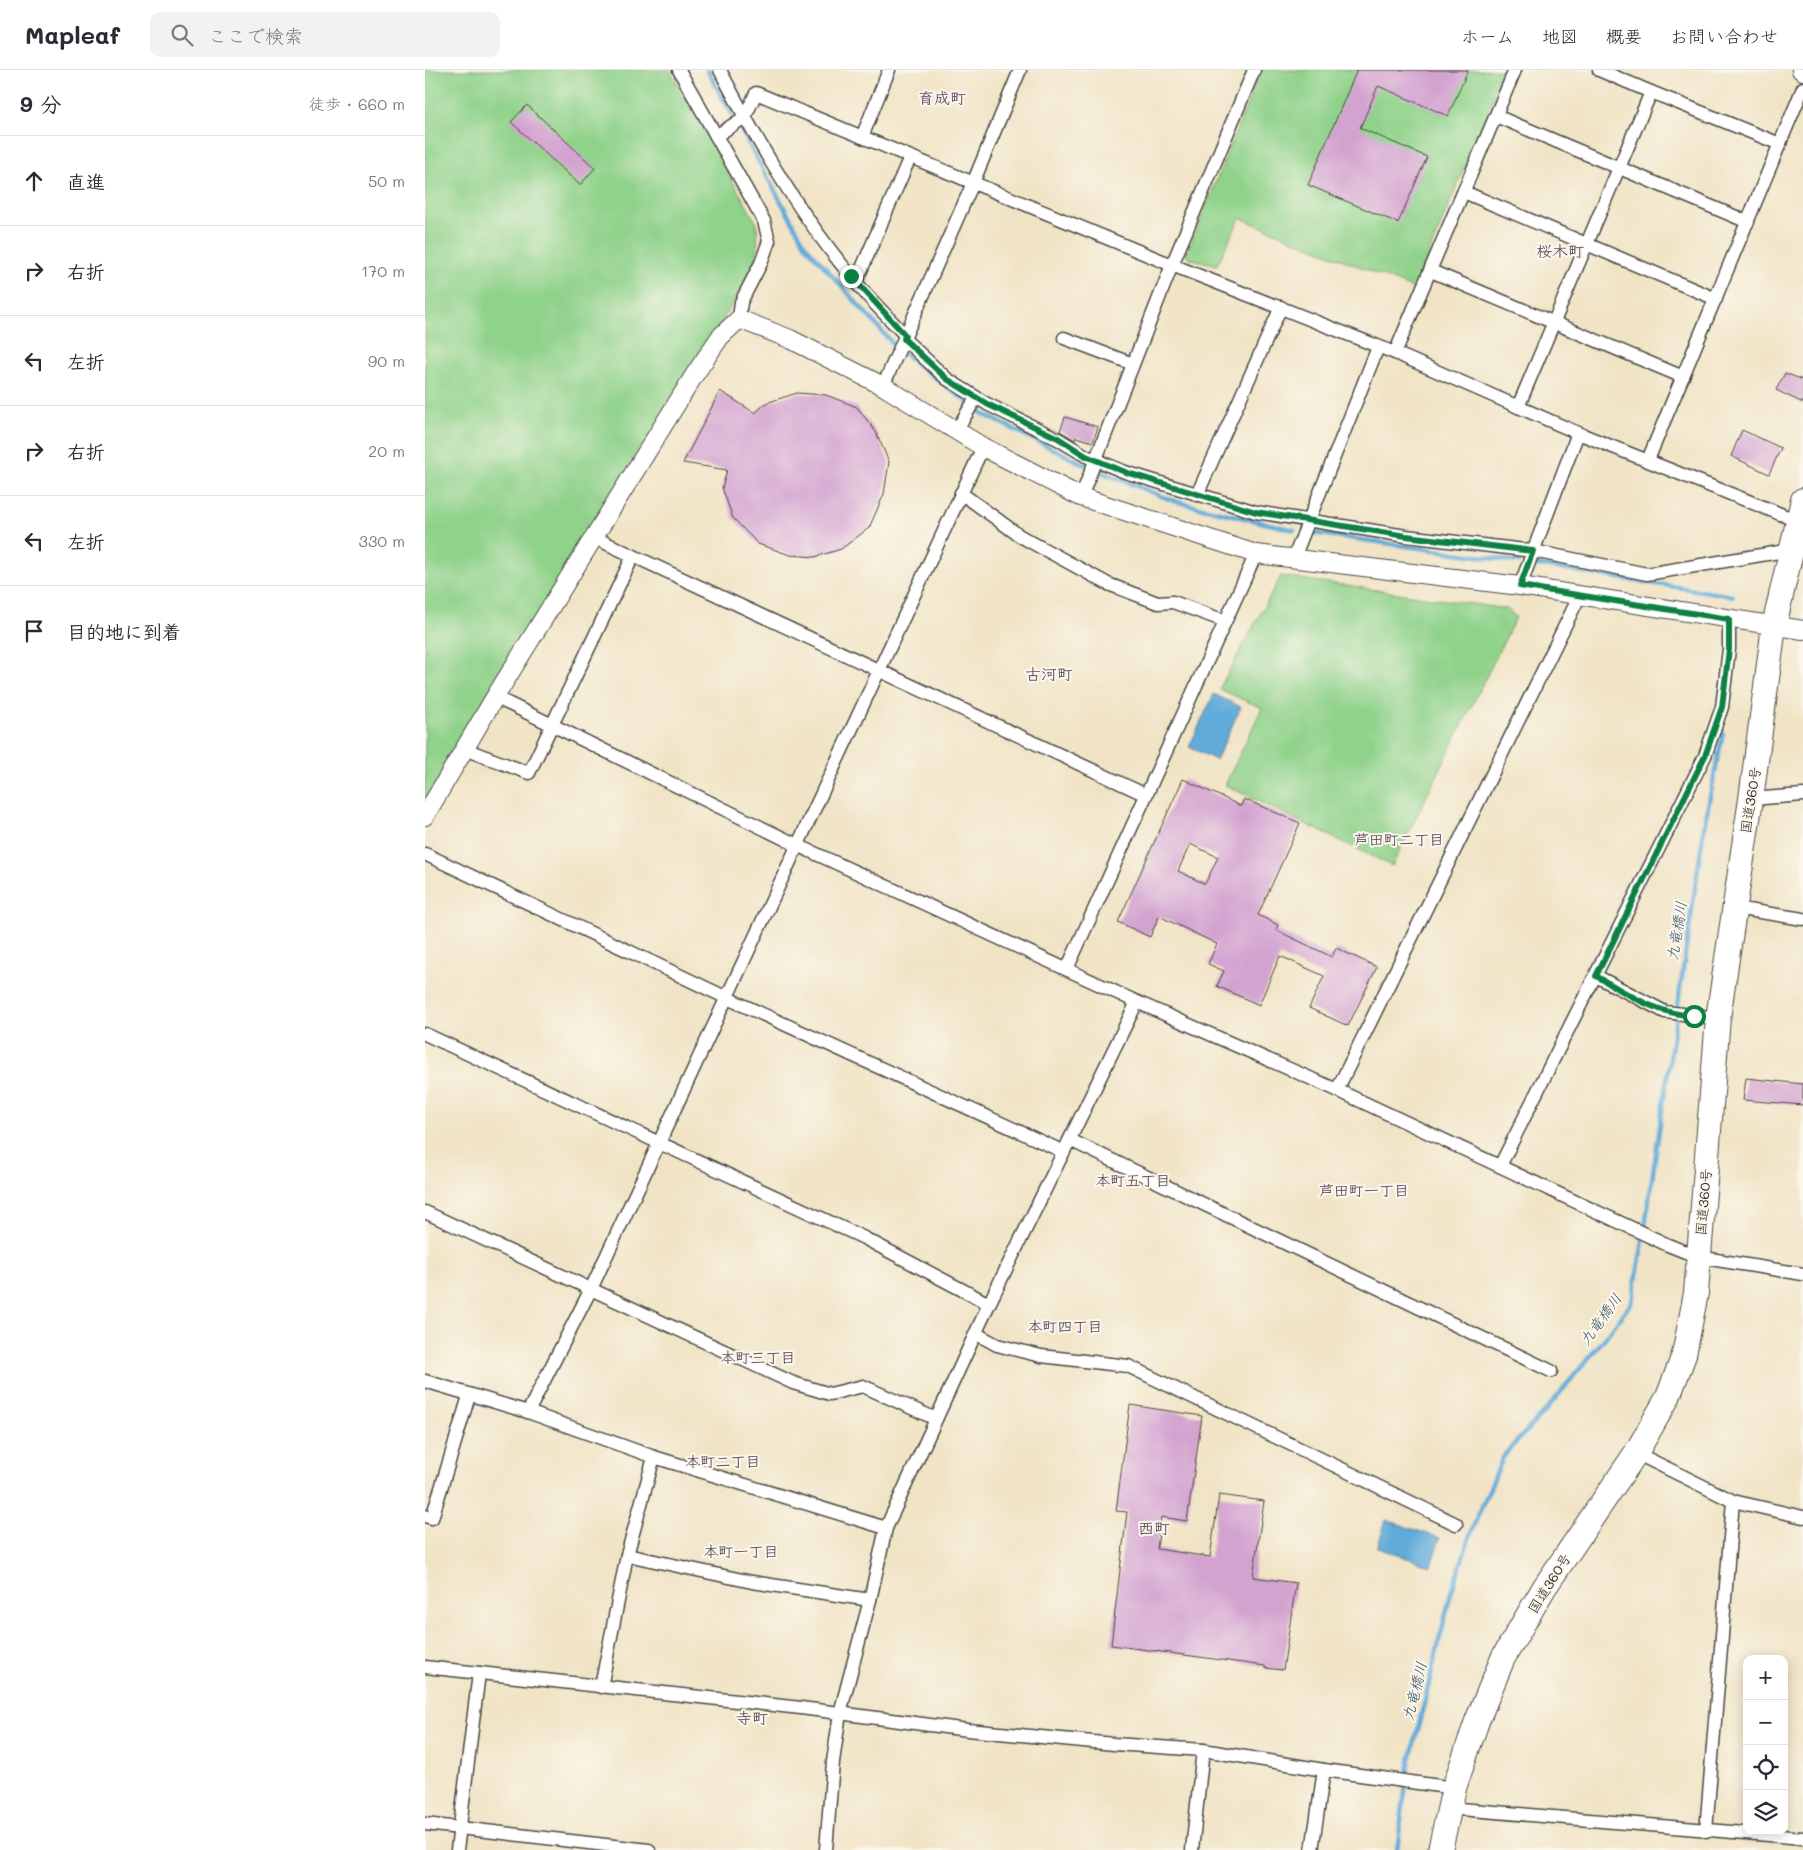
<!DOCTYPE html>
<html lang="ja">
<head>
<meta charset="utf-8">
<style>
  :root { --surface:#fff; --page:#f2f2f3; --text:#2b2b33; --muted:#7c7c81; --line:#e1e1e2 }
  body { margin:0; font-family:Mali,"Klee One",sans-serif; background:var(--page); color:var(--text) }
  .controls { position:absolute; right:15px; bottom:15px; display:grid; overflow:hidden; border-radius:10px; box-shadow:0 2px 12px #0003 }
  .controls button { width:45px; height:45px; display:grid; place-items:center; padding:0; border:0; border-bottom:1px solid var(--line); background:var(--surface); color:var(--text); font:25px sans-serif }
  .stop { position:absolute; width:15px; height:15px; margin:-11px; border:4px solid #0b8043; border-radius:50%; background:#fff }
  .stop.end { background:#0b8043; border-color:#fff; box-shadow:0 1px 5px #0008 }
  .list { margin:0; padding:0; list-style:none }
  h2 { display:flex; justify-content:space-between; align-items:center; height:65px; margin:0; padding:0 20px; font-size:21px }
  h2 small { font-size:16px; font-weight:400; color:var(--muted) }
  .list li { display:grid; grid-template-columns:32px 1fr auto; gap:15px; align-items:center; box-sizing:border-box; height:90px; padding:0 20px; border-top:1px solid var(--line) }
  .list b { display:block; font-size:19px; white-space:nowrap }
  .list em { font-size:16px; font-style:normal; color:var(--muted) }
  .icon { flex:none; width:28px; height:28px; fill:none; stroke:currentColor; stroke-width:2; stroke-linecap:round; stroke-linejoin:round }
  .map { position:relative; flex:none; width:1378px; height:1780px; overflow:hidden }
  header { display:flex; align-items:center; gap:30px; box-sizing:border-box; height:70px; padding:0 25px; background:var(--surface); border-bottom:1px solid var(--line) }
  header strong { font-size:24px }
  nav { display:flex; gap:28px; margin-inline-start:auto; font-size:18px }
  .search { width:350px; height:45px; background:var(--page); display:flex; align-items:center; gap:12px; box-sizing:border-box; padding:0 18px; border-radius:10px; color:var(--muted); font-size:19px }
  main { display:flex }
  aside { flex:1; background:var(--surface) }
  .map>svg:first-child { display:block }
  .green { fill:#8fd28a; stroke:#5d7e5a }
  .water { fill:#61abd9; stroke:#466b82 }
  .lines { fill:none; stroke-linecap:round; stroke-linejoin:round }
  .stream { stroke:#61abd9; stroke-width:4.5 }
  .building { fill:#d3a3d0; fill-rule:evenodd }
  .street-casing { stroke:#494742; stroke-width:15 }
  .secondary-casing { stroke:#494742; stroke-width:20 }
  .highway-casing { stroke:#494742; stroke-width:26 }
  .street { stroke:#fff; stroke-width:12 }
  .secondary { stroke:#fff; stroke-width:18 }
  .highway { stroke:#fff; stroke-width:24 }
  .route { stroke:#0b8043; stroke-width:6 }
  .labels { text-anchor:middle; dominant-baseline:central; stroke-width:4; stroke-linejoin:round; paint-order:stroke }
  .street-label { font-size:14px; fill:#2b2b2b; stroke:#fbf7ec }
  .neighbourhood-label { font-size:15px; font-weight:bold; fill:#665565; stroke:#fbf7ec }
  .water-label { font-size:15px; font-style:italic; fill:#3e5868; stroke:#fbf7ec }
  .quarter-label { font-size:16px; font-weight:bold; fill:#665565; stroke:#fbf7ec }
</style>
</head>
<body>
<header>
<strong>Mapleaf</strong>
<div class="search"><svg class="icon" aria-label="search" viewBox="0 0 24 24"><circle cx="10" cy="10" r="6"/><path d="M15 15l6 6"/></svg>ここで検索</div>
<nav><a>ホーム</a><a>地図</a><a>概要</a><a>お問い合わせ</a></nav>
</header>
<main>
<aside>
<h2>9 分<small>徒歩 · 660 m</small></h2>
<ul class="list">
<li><svg class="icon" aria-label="ahead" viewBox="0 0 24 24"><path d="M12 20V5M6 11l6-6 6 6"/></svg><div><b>直進</b></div><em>50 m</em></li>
<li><svg class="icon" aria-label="right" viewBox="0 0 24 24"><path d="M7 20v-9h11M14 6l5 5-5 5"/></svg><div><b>右折</b></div><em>170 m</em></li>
<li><svg class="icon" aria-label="left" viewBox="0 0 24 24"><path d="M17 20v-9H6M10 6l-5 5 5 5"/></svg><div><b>左折</b></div><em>90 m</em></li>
<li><svg class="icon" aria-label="right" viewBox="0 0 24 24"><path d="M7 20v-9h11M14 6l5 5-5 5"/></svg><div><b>右折</b></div><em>20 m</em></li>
<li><svg class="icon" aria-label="left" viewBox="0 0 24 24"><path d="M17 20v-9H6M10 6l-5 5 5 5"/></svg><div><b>左折</b></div><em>330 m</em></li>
<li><svg class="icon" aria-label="arrive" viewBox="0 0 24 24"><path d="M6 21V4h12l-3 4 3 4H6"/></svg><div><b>目的地に到着</b></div></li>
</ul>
</aside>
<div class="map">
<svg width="1378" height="1780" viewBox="0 0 1378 1780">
  <rect width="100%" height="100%" fill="#fbf7ec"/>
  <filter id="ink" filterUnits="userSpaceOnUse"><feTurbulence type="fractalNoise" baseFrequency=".02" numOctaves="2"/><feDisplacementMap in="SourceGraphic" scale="10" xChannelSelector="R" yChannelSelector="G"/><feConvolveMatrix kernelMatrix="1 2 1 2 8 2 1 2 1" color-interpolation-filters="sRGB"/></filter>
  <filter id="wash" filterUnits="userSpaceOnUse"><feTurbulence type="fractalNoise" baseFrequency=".0096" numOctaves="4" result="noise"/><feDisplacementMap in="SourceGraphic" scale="20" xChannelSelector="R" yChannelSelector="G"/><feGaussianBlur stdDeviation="1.12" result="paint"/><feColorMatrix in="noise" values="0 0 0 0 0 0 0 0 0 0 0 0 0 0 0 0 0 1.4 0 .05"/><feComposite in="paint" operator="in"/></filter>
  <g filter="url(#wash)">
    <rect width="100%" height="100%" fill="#f1e4c6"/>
    <g class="green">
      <path d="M0,0h245l87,154 1,36 -163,278 -170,278z"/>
      <path d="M836,0h244l-91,219 -174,-71 -23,47 -25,-6 -6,-4z"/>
      <path d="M856,506l226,33 9,8 -124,249 -167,-81 37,-77 -43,-19z"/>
    </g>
    <g class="water">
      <path d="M789,624l27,13 -25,53 -27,-13z"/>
      <path d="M961,1450l54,18 -9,28 -54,-18z"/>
    </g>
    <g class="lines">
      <g class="stream">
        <path d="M282,0l99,176 88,99"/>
        <path d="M480,285l78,59 102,51"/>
        <path d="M673,401l76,30 120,29"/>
        <path d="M888,463l206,29"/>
        <path d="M1112,495l196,31"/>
        <path d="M972,1780l11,-81 42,-172 21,-65 33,-77 42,-45 59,-72 27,-36 10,-55 63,-426 18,-88"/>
      </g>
    </g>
    <g id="blocks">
      <g class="building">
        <path d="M932,0h111l-20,46 -70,-30 -18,42 67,29 -29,66 -90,-38z"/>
        <path d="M102,35l68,63 -15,17 -69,-63z"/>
        <path d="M1360,303l18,7v23l-27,-13z"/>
        <path d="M295,321l35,22 11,-10 31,-10 29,2 31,12 19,25 13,30 -5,32 -15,34 -28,21 -26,8 -25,-2 -32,-11 -25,-26 -11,-30 5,-18 -44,-7z"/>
        <path d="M640,347l33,10 -5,15 -17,-5 -1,3 -15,-9z"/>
        <path d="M1317,360l39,18 -12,26 -38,-18z"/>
        <path d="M758,709l58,27 3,-7 56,24 -42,92 20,10 -2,5 56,27 4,-9 41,19 -29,59 -39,-18 15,-32 -44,-20 -21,49 -42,-19 7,-15 -16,-7 9,-20 -58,-28 -9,21 -32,-15zM765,774l28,13 -13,27 -27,-13z"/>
        <path d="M1321,1008l57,6v21l-60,-5z"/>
        <path d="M705,1335l72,11 -15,105 -26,-4 -4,32 53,8 9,-62 45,6 -11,76 43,6 -13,87 -18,-2v-2l-154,-21 16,-133 -11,-1z"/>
      </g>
    </g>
  </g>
  <g filter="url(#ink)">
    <use href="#blocks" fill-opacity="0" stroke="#494742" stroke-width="1"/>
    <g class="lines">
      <g class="street-casing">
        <g id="street">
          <path d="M254,0l85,151 5,20 -8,22 -20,39 -2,17"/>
          <path d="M295,0c37,72 79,144 131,206 16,21 36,40 54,59"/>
          <path d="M1226,22l129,52"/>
          <path d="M1071,46l252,106"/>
          <path d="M291,66l29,-19 11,-24 416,172 223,88 183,80 225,90"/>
          <path d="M437,67l27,-67"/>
          <path d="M1039,122l252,107"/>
          <path d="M1006,201l252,106"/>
          <path d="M431,212l54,-125"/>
          <path d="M639,268l69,26"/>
          <path d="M479,269l43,40 40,25 71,35 28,17 39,16 131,40 150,24 127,15 114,23 144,-24"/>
          <path d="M970,283l120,-283"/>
          <path d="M458,316l90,-203 47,-113"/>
          <path d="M1093,337l133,-315 -52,-22"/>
          <path d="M531,361l20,-33"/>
          <path d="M1223,390l155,-372"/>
          <path d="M536,423l59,43 88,48 50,19 15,-1 52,19"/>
          <path d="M772,425l84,-188"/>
          <path d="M656,427l91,-232 82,-195"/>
          <path d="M170,468l551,257"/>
          <path d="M868,490l85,-213"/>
          <path d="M1095,516l58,-153"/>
          <path d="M70,627l302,148 340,157 200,88 331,155 30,12 105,17"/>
          <path d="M39,679l65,24 104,-217"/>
          <path d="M1326,729l52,-4"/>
          <path d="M0,784l300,143 339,155"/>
          <path d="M1310,838l68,11"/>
          <path d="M642,899l189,-415"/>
          <path d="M1171,906l69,36 53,6"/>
          <path d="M0,964l439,204 125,66"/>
          <path d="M912,1020l243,-495"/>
          <path d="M645,1070l481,231"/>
          <path d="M1075,1096l205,-410 17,-49 7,-58v-30"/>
          <path d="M0,1142l368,171 37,11 33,-8 73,33"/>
          <path d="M552,1264l20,11 44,11 87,10 328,158"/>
          <path d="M0,1311l103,31 126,45 232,71"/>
          <path d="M103,1342l63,-123 392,-842"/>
          <path d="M1211,1383l97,48 70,16"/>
          <path d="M0,1446l7,2 37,-122"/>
          <path d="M202,1485l125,27 118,18"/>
          <path d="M0,1597l376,41 167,22 146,14 89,6 121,20 130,18"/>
          <path d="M176,1617l26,-132 27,-98"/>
          <path d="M1023,1738l355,30"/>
          <path d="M0,1754l224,26"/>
          <path d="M1281,1761l27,-330"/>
          <path d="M32,1780l22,-177"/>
          <path d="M401,1780l7,-88 7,-49 30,-113 16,-72 103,-224 148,-302"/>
          <path d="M767,1780l11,-100"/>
          <path d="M887,1780l12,-80"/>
        </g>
      </g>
      <g class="secondary-casing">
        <g id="secondary">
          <path d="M1376,0l2,1"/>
          <path d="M0,746l70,-119 200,-323 25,-37 19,-18 51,20 93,47 100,61 98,50 175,57 264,32 283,44"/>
        </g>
      </g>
      <g class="highway-casing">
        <path id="highway" d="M1015,1780l14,-62 23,-67 26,-63 41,-70 92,-135 32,-56 16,-42 12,-62 22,-275 33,-219 23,-173 29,-126"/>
      </g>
      <use href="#street" class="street"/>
      <use href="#secondary" class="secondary"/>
      <use href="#highway" class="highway"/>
    </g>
  </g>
  <g class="lines" filter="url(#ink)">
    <path class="route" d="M426,206l54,59 -1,4 43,40 40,25 71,34 28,18 39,16 131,40 150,24 127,15 -13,35 209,33v30l-7,58 -17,49 -109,220c34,19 58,37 98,40"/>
  </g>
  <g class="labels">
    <g class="street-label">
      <text transform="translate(1325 730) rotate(-81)">国道360号</text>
      <text transform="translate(1278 1132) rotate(-85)">国道360号</text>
      <text transform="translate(1124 1513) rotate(-58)">国道360号</text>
    </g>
    <g class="neighbourhood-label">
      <text x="974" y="769">芦田町二丁目</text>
      <text x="708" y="1110">本町五丁目</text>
      <text x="939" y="1120">芦田町一丁目</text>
      <text x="640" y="1256">本町四丁目</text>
      <text x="333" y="1287">本町三丁目</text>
      <text x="298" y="1391">本町二丁目</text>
      <text x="316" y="1481">本町一丁目</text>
    </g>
    <g class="water-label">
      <text transform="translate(1251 861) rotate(-81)">九竜橋川</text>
      <text transform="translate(1175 1249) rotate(-54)">九竜橋川</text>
      <text transform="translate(989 1621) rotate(-76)">九竜橋川</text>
    </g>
    <g class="quarter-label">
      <text x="517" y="27">育成町</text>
      <text x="1135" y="180">桜木町</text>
      <text x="624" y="603">古河町</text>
      <text x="729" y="1457">西町</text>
      <text x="327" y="1647">寺町</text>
    </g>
  </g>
</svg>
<div class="controls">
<button>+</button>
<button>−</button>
<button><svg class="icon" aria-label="locate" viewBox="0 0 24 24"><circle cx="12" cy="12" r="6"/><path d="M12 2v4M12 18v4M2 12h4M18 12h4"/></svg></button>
<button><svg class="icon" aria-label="layers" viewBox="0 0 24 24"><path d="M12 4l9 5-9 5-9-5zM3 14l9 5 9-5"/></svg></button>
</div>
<div class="stop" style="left:1269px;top:946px"></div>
<div class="stop end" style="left:426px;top:206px"></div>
</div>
</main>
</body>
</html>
